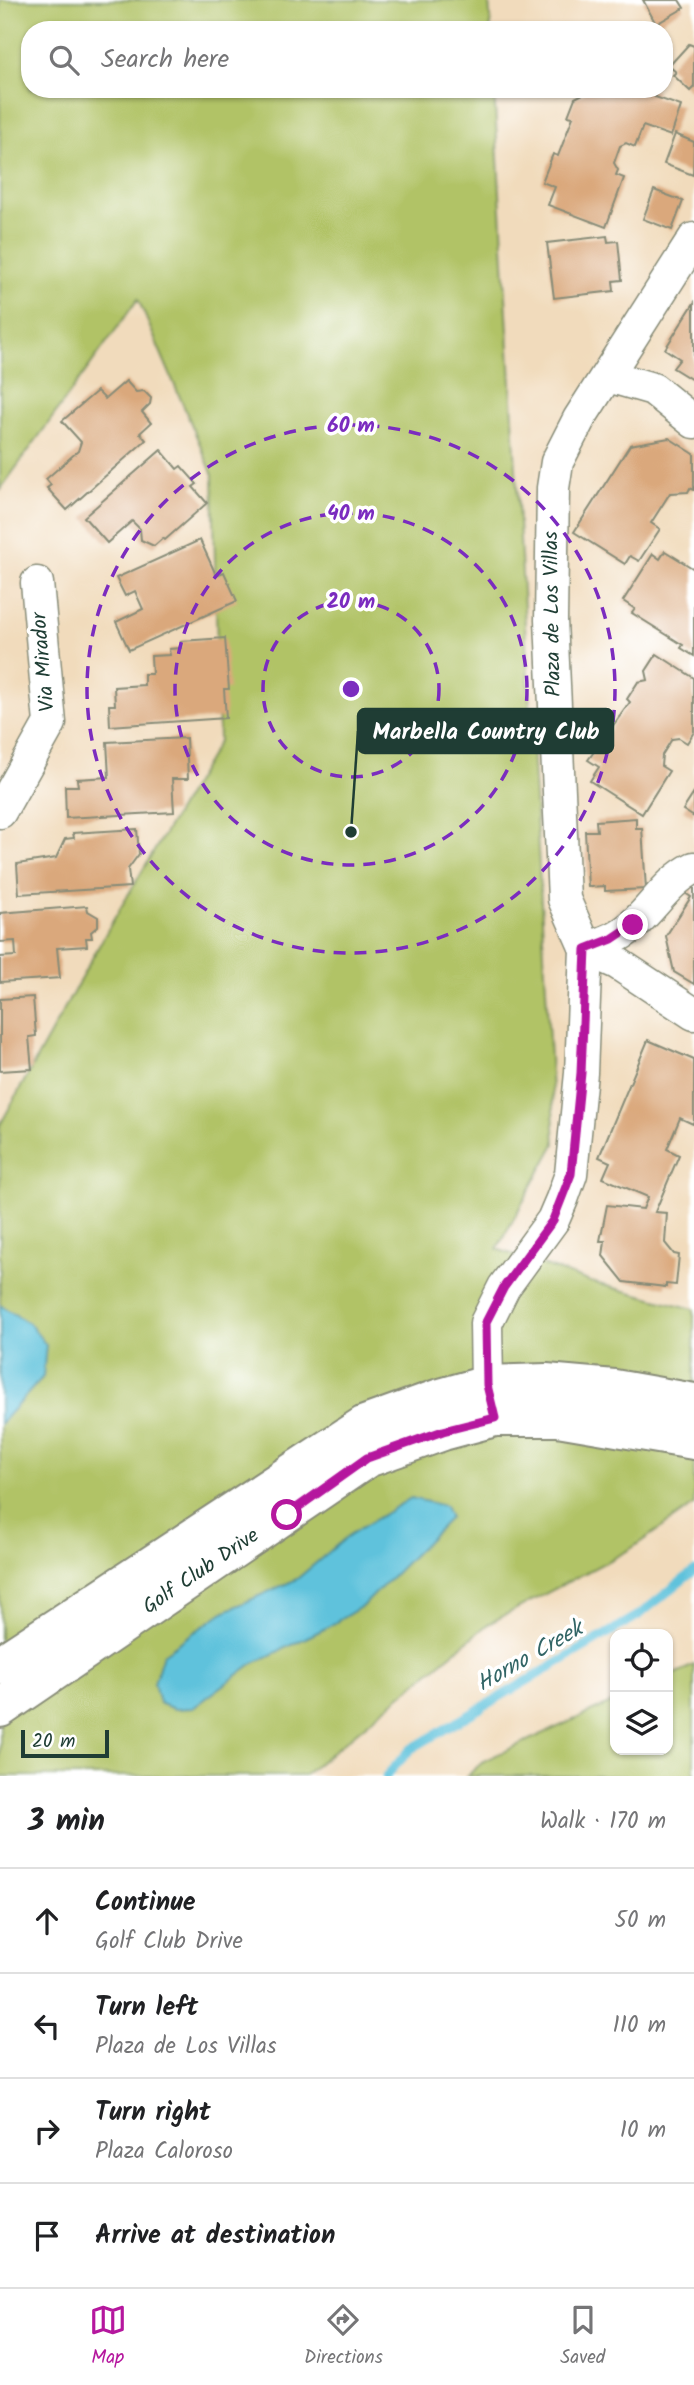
<!DOCTYPE html>
<html lang="en">
<head>
<meta charset="utf-8">
<style>
  :root { --surface:#fff; --page:#f2f2f2; --text:#202124; --muted:#757577; --line:#e0e0e0; --accent:#b5179e }
  body { margin:0; font-family:Kalam,sans-serif; background:var(--page); color:var(--text) }
  .controls { position:absolute; right:21px; bottom:21px; display:grid; overflow:hidden; border-radius:14px; box-shadow:0 2px 5px #0004 }
  .controls button { width:63px; height:63px; display:grid; place-items:center; padding:0; border:0; border-bottom:2px solid var(--line); background:var(--surface); color:var(--text); font:35px sans-serif }
  .scale { position:absolute; left:21px; bottom:18px; width:88px; box-sizing:border-box; padding-left:7px; border:4px solid #1f3d34; border-top:0; font-size:19px; line-height:24px; white-space:nowrap; color:#1f3d34; -webkit-text-stroke:5px #fff; paint-order:stroke }
  .stop { position:absolute; width:21px; height:21px; margin:-16px; border:5px solid #b5179e; border-radius:50%; background:#fff }
  .stop.end { background:#b5179e; border-color:#fff; box-shadow:0 2px 7px #0008 }
  .list { margin:0; padding:0; list-style:none }
  h2 { display:flex; justify-content:space-between; align-items:center; height:91px; margin:0; padding:0 28px; font-size:30px }
  h2 small { font-size:23px; font-weight:400; color:var(--muted) }
  .list li { display:grid; grid-template-columns:46px 1fr auto; gap:21px; align-items:center; box-sizing:border-box; height:105px; padding:0 28px; border-top:2px solid var(--line) }
  .list b { display:block; font-size:26px; white-space:nowrap }
  .list p { margin:0; font-size:23px; white-space:nowrap; color:var(--muted) }
  .list em { font-size:23px; font-style:normal; color:var(--muted) }
  .icon { flex:none; width:38px; height:38px; fill:none; stroke:currentColor; stroke-width:2; stroke-linecap:round; stroke-linejoin:round }
  .map { position:relative; flex:none; width:694px; height:1776px; overflow:hidden }
  .search { position:absolute; background:var(--surface); box-shadow:0 2px 5px #0004; left:21px; right:21px; top:21px; height:77px; display:flex; align-items:center; gap:18px; box-sizing:border-box; padding:0 24px; border-radius:28px; color:var(--muted); font-size:26px }
  .sheet { height:511px; background:var(--surface) }
  nav { display:flex; justify-content:space-around; align-items:center; box-sizing:border-box; height:98px; border-top:2px solid var(--line); background:var(--surface); font-size:19px; color:var(--muted) }
  nav a { display:grid; justify-items:center; gap:4px }
  nav .on { color:var(--accent) }
  .map>svg:first-child { display:block }
  .green { fill:#b1c366; stroke:#68804d; stroke-width:2 }
  .water { fill:#5ec2dc; stroke:#3e8088; stroke-width:2 }
  .lines { fill:none; stroke-linecap:round; stroke-linejoin:round }
  .stream { stroke:#5ec2dc; stroke-width:9 }
  .building { fill:#daa87c }
  .street-casing { stroke:#888c78; stroke-width:35 }
  .secondary-casing { stroke:#888c78; stroke-width:42 }
  .street { stroke:#fff; stroke-width:32 }
  .secondary { stroke:#fff; stroke-width:38 }
  .route { stroke:#b5179e; stroke-width:9 }
  .ring { fill:none; stroke:#7b2cbf; stroke-width:3.5; stroke-dasharray:12 9 }
  .labels { text-anchor:middle; dominant-baseline:central; stroke-width:7; stroke-linejoin:round; paint-order:stroke }
  .street-label { font-size:21px; fill:#1f3d34; stroke:#fff }
  .water-label { font-size:23px; font-style:italic; fill:#326566; stroke:#fff }
  .centre { fill:#7b2cbf; stroke:#fff; stroke-width:3.5 }
  .ring-label { font-size:21px; text-anchor:middle; font-weight:bold; fill:#7b2cbf; stroke:#fff; stroke-width:7; stroke-linejoin:round; paint-order:stroke }
  .leader { fill:none; stroke:#1f3d34; stroke-width:2.5 }
  .callout-dot { fill:#1f3d34; stroke:#fff; stroke-width:2.5 }
  .callout { fill:#1f3d34; stroke:#1f3d34; stroke-width:2.5 }
  .callout-label { font-size:23px; text-anchor:middle; font-weight:bold; fill:#fff }
</style>
</head>
<body>
<div class="map">
<svg width="694" height="1776" viewBox="0 0 694 1776">
  <rect width="100%" height="100%" fill="#fff"/>
  <filter id="ink" filterUnits="userSpaceOnUse"><feTurbulence type="fractalNoise" baseFrequency=".0143" numOctaves="2"/><feDisplacementMap in="SourceGraphic" scale="14" xChannelSelector="R" yChannelSelector="G"/><feConvolveMatrix kernelMatrix="1 2 1 2 8 2 1 2 1" color-interpolation-filters="sRGB"/></filter>
  <filter id="wash" filterUnits="userSpaceOnUse"><feTurbulence type="fractalNoise" baseFrequency=".00686" numOctaves="4" result="noise"/><feDisplacementMap in="SourceGraphic" scale="28" xChannelSelector="R" yChannelSelector="G"/><feGaussianBlur stdDeviation="1.57" result="paint"/><feColorMatrix in="noise" values="0 0 0 0 0 0 0 0 0 0 0 0 0 0 0 0 0 1.4 0 .05"/><feComposite in="paint" operator="in"/></filter>
  <g filter="url(#wash)">
    <rect width="100%" height="100%" fill="#f1dbbc"/>
    <g class="green">
      <path d="M0,0h489l2,30h-461v59h464l61,1055 -58,105 94,33 103,27v196l-65,45 -141,74 -185,152h-303v-651l111,-201 108,-183 -6,-266 -75,-176 -138,191z"/>
      <path d="M694,1665v111h-227l18,-16 130,-59v49h53v-73z"/>
    </g>
    <g class="water">
      <path d="M0,1305l30,19 16,21 -3,32 -43,47z"/>
      <path d="M411,1498l34,8 5,12 -86,87 -38,23 -74,36 -59,44 -19,1 -15,-6 -5,-20 9,-29 60,-42 74,-33 52,-44z"/>
    </g>
    <g class="lines">
      <path class="stream" d="M386,1776l25,-27 228,-134 55,-44"/>
    </g>
    <g id="blocks">
      <g class="building">
        <path d="M643,0h36l5,8 -28,16z"/>
        <path d="M689,44l5,2v41l-4,4 -17,-16 3,-3 -7,-6z"/>
        <path d="M583,89h70l4,2 -2,6 26,9 -10,30 -28,-10 -8,21 -9,-4 -6,3 -6,17 4,7 -2,5 8,3 -18,49 -58,-22 7,-18 -13,-5 11,-28 5,2 15,-39 -5,-1 7,-18 10,-5z"/>
        <path d="M675,134l19,8 -1,33 -29,-11z"/>
        <path d="M654,190l29,11 -11,29 -29,-11z"/>
        <path d="M607,236l1,6 10,-1 4,39 -9,1 1,10 -60,7 -7,-55z"/>
        <path d="M694,303v78l-21,-13 7,-9 -15,-10z"/>
        <path d="M126,381l10,11 8,-1 7,7 -1,6 -8,8 9,11 -11,10 6,7 -79,70 -20,-22 4,-3 -5,-6 32,-28 3,-9 -19,-21 35,-30 8,8z"/>
        <path d="M669,438l25,16v36l-4,-2 -2,4 -18,1 -19,30 9,6 -21,32 -9,-5 -5,8 -51,-32 56,-87z"/>
        <path d="M161,450l16,19 4,-3 16,18 -4,3 14,16 -42,37 -2,-2 -9,8 -13,-6 -1,-11 -8,-8 -25,22 -23,-26z"/>
        <path d="M200,540l16,35 8,-3 13,29 -108,49 -13,-28 27,-13 -8,-18 -10,5 -9,-18z"/>
        <path d="M665,551l29,18v87l-13,-8 2,-3 -51,-32 3,-4 -12,-8 30,-47 7,5z"/>
        <path d="M225,638l4,51h-5l2,29 -116,8 -1,-21h6l-1,-18 30,-2v-11h8l-1,-18 19,-1 -1,-6 12,-1v-7z"/>
        <path d="M657,654l37,24v54l-7,11 -8,-5 -7,1 -10,16 -1,11 8,5 -27,43 -52,-33 9,-14 -11,-7 42,-58 -3,-3 11,-17 10,-2 -2,-9z"/>
        <path d="M186,738l2,41h-16l2,33 -108,6 -1,-32h13l-1,-7 32,-2 -2,-35z"/>
        <path d="M694,793v24l-11,-7z"/>
        <path d="M636,818v10h6l4,61 -41,2v-5l-17,1 -3,-56h12l-1,-10z"/>
        <path d="M137,829l2,25 -11,15 2,18 -111,7 -2,-30 39,-6 9,-19 9,-1 -1,-5z"/>
        <path d="M694,879v105l-20,-12 -8,-36 25,-39 -6,-4z"/>
        <path d="M87,906l1,5 10,6v9l-7,6 1,6h-6l1,8 -30,2 3,30 -60,4v-25l16,-1 -1,-15 -15,1v-29z"/>
        <path d="M33,997l3,39 -7,1 3,32 -32,2v-72z"/>
        <path d="M648,1040l46,20v60l-1,4 -13,-6 -13,31 12,6 -24,57 12,1 -2,30 9,11 5,1 -3,30 -10,-1v3l-42,-5 -21,-26 2,-15h-5l7,-36 36,4 5,-12 -45,-19 7,-16 -11,-5z"/>
      </g>
    </g>
  </g>
  <g filter="url(#ink)">
    <use href="#blocks" fill-opacity="0" stroke="#888c78" stroke-width="2"/>
    <g class="lines">
      <g class="street-casing">
        <g id="street">
          <path d="M608,376l45,13 41,33"/>
          <path d="M0,812l50,-89 -13,-140"/>
          <path d="M586,949c17,-6 35,-12 48,-25 21,-19 35,-44 60,-56"/>
          <path d="M586,949l31,14 77,51"/>
          <path d="M493,1406l-6,-21 -1,-62 18,-36 49,-67 9,-21 9,-25 10,-101 5,-124 -22,-50 -13,-279 2,-132 4,-26 22,-43 115,-180"/>
        </g>
      </g>
      <g class="secondary-casing">
        <g id="secondary">
          <path d="M0,1665l365,-240 72,-26 50,-14 59,-2 68,6 80,14"/>
          <path id="s1" d="M0,1708l367,-250 76,-27 52,-14h63l136,23"/>
        </g>
      </g>
      <use href="#street" class="street"/>
      <use href="#secondary" class="secondary"/>
    </g>
  </g>
  <g class="lines" filter="url(#ink)">
    <path class="route" d="M287,1515l80,-57 76,-27 52,-13 -8,-33 -1,-63 18,-35 49,-67 18,-46 10,-101 5,-124 26,-10 21,-14"/>
  </g>
  <g class="ring">
    <circle cx="351" cy="689" r="88"/>
    <circle cx="351" cy="689" r="176"/>
    <circle cx="351" cy="689" r="264"/>
  </g>
  <g class="labels">
    <g class="street-label">
      <text transform="translate(553 614) rotate(-91)">Plaza de Los Villas</text>
      <text transform="translate(44 662) rotate(-95)">Via Mirador</text>
      <text stroke="none"><textPath href="#s1" startOffset="243">Golf Club Drive</textPath></text>
    </g>
    <g class="water-label">
      <text transform="translate(530 1657) rotate(-30)">Horno Creek</text>
    </g>
  </g>
  <circle cx="351" cy="689" r="10" class="centre"/>
  <g class="ring-label">
    <text x="351" y="432">60 m</text>
    <text x="351" y="520">40 m</text>
    <text x="351" y="608">20 m</text>
  </g>
  <path class="leader" d="M351 832L358 731"/>
  <circle class="callout-dot" cx="351" cy="832" r="7"/>
  <rect class="callout" x="358" y="709" width="255" height="44" rx="7"/>
  <g class="callout-label">
    <text x="486" y="739">Marbella Country Club</text>
  </g>
</svg>
<div class="controls">
<button><svg class="icon" aria-label="locate" viewBox="0 0 24 24"><circle cx="12" cy="12" r="6"/><path d="M12 2v4M12 18v4M2 12h4M18 12h4"/></svg></button>
<button><svg class="icon" aria-label="layers" viewBox="0 0 24 24"><path d="M12 4l9 5-9 5-9-5zM3 14l9 5 9-5"/></svg></button>
</div>
<div class="scale">20 m</div>
<div class="stop" style="left:287px;top:1515px"></div>
<div class="stop end" style="left:633px;top:925px"></div>
<div class="search"><svg class="icon" aria-label="search" viewBox="0 0 24 24"><circle cx="10" cy="10" r="6"/><path d="M15 15l6 6"/></svg>Search here</div>
</div>
<section class="sheet">
<h2>3 min<small>Walk · 170 m</small></h2>
<ul class="list">
<li><svg class="icon" aria-label="ahead" viewBox="0 0 24 24"><path d="M12 20V5M6 11l6-6 6 6"/></svg><div><b>Continue</b><p>Golf Club Drive</p></div><em>50 m</em></li>
<li><svg class="icon" aria-label="left" viewBox="0 0 24 24"><path d="M17 20v-9H6M10 6l-5 5 5 5"/></svg><div><b>Turn left</b><p>Plaza de Los Villas</p></div><em>110 m</em></li>
<li><svg class="icon" aria-label="right" viewBox="0 0 24 24"><path d="M7 20v-9h11M14 6l5 5-5 5"/></svg><div><b>Turn right</b><p>Plaza Caloroso</p></div><em>10 m</em></li>
<li><svg class="icon" aria-label="arrive" viewBox="0 0 24 24"><path d="M6 21V4h12l-3 4 3 4H6"/></svg><div><b>Arrive at destination</b></div></li>
</ul>
</section>
<nav>
<a class="on"><svg class="icon" aria-label="map" viewBox="0 0 24 24"><path d="M3 6l6-2 6 2 6-2v14l-6 2-6-2-6 2zM9 4v14M15 6v14"/></svg>Map</a>
<a><svg class="icon" aria-label="directions" viewBox="0 0 24 24"><path d="M12 3l9 9-9 9-9-9zM9 14v-3h6M13 9l2 2-2 2"/></svg>Directions</a>
<a><svg class="icon" aria-label="saved" viewBox="0 0 24 24"><path d="M7 4h10v16l-5-4-5 4z"/></svg>Saved</a>
</nav>
</body>
</html>
